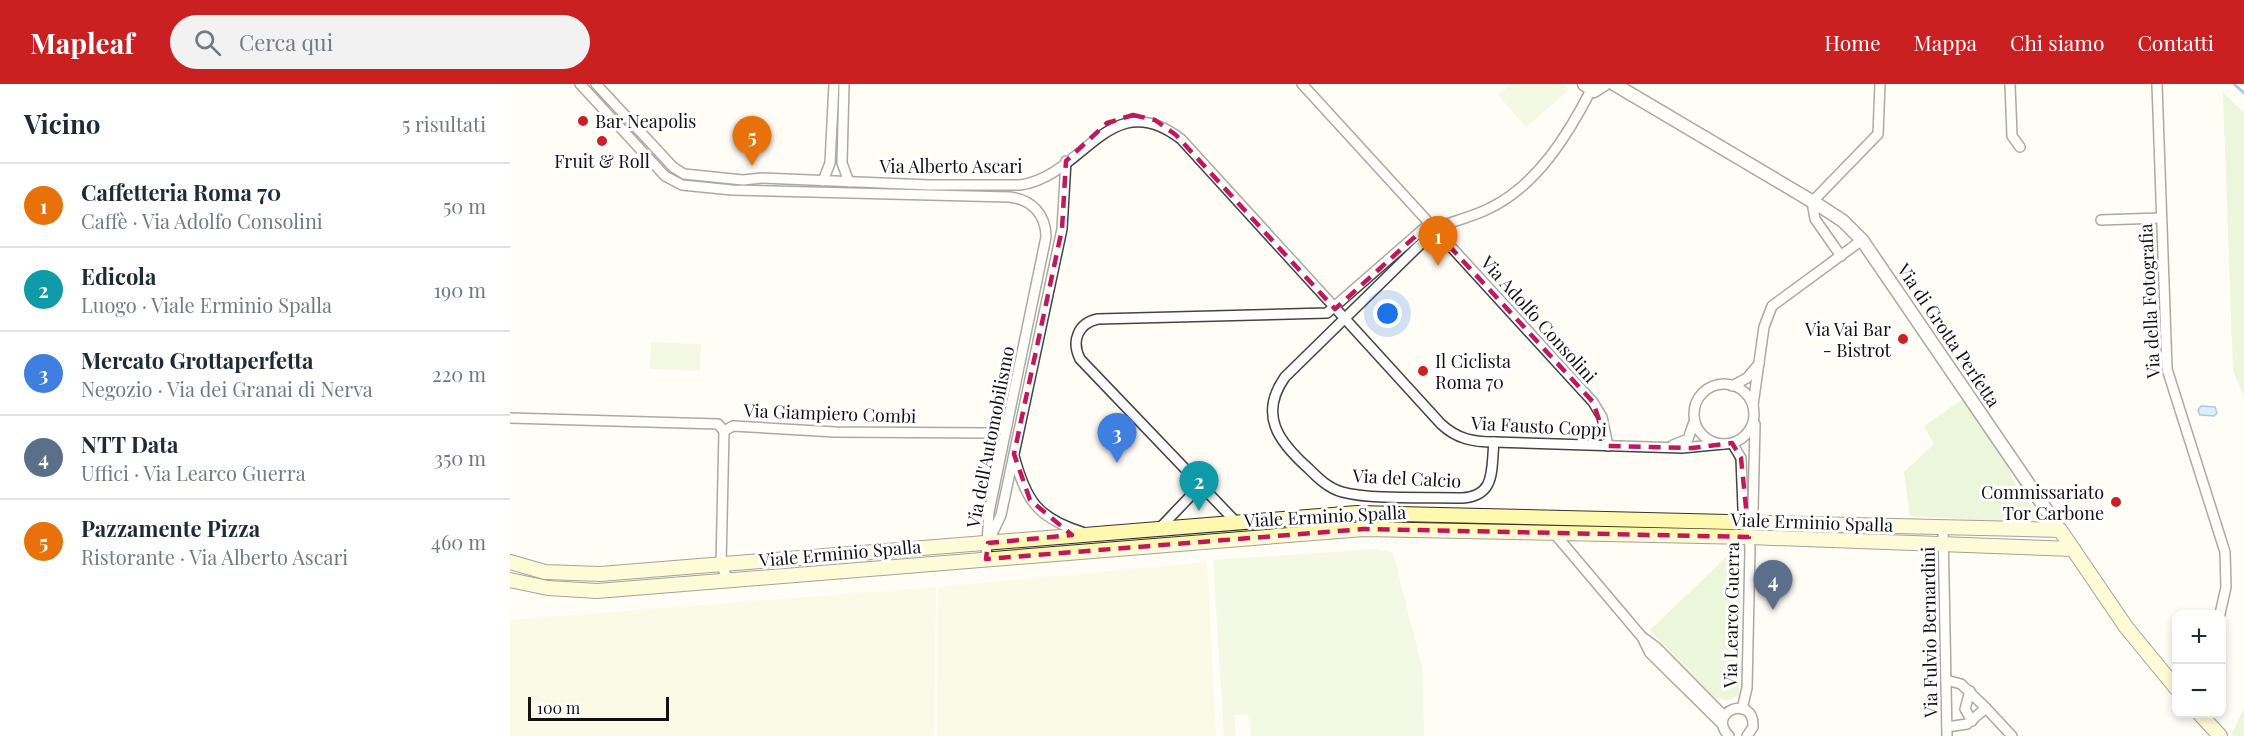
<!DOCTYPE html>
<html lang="it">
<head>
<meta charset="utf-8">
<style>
  :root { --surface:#fff; --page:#f2f2f3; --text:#1f2937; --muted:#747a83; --line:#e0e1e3; --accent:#ca2022 }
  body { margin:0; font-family:"Playfair Display",serif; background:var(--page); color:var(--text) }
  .controls { position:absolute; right:18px; bottom:18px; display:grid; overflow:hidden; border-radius:12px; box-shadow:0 3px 9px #0003 }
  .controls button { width:54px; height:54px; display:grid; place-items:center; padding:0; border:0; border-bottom:2px solid var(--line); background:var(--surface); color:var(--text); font:30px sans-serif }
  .scale { position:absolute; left:18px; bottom:15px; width:141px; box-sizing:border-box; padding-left:6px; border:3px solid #111; border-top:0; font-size:16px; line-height:21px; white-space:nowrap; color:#111; -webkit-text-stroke:4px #fff; paint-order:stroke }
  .you { position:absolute; left:878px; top:230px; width:21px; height:21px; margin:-15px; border:4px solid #fff; border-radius:50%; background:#1a73e8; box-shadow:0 0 0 9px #1a73e833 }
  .badge { display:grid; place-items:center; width:39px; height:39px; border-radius:50%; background:var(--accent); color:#fff; font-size:20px; font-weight:700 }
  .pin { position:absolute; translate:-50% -50px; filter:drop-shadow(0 2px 3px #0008) }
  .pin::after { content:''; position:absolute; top:32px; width:21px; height:18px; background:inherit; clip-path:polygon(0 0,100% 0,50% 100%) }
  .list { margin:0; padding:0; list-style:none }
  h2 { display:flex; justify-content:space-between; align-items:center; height:78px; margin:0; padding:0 24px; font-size:26px }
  h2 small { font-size:20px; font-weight:400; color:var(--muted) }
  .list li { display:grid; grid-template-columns:39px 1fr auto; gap:18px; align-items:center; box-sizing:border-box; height:84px; padding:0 24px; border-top:2px solid var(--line) }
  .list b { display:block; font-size:22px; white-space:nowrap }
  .list p { margin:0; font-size:20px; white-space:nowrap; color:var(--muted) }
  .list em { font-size:20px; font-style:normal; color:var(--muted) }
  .icon { flex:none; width:33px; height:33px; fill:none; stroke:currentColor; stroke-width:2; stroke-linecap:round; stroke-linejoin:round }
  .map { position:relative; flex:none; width:1734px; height:652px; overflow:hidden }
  header { display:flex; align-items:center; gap:36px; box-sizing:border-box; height:84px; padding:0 30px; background:var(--accent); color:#fff }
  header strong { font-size:28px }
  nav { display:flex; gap:33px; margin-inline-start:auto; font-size:21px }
  .search { width:420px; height:54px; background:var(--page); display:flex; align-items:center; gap:15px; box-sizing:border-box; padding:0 21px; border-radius:33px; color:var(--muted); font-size:22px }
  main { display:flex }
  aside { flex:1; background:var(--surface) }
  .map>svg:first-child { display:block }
  .farmland { fill:#f7f5d3 }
  .green { fill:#d3edbb }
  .pitch { fill:#e5f3ce }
  .water { fill:#b7def9; stroke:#3991d4; stroke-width:1.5 }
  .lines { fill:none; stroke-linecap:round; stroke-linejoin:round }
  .stream { stroke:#3991d4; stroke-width:3 }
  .minor-casing { stroke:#444; stroke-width:12 }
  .tertiary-casing { stroke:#444; stroke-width:15 }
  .secondary-casing { stroke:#333; stroke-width:16 }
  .minor { stroke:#fff; stroke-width:9 }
  .tertiary { stroke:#fff; stroke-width:12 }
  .secondary { stroke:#fff9b0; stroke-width:14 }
  .marked { fill:none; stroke:#c2185b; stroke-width:4.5; stroke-dasharray:12 8; stroke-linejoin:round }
  .poi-dot { fill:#ca2022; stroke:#fff; stroke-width:2 }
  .labels { text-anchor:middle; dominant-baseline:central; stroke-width:6; stroke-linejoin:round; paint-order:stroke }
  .poi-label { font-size:18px; fill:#111; stroke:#fff; text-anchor:start }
  .street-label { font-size:18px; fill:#111; stroke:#fff }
</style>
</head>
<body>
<header>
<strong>Mapleaf</strong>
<div class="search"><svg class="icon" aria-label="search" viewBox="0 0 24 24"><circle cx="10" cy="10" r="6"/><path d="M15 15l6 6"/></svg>Cerca qui</div>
<nav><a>Home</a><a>Mappa</a><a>Chi siamo</a><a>Contatti</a></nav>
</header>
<main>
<aside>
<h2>Vicino<small>5 risultati</small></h2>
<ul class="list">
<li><span class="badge" style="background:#e8710a">1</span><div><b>Caffetteria Roma 70</b><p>Caffè · Via Adolfo Consolini</p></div><em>50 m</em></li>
<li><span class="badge" style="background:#0f9aa8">2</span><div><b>Edicola</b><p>Luogo · Viale Erminio Spalla</p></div><em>190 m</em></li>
<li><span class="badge" style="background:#3f7fe0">3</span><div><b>Mercato Grottaperfetta</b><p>Negozio · Via dei Granai di Nerva</p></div><em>220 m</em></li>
<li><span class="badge" style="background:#5c6f8a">4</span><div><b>NTT Data</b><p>Uffici · Via Learco Guerra</p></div><em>350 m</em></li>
<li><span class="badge" style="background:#e8710a">5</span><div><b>Pazzamente Pizza</b><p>Ristorante · Via Alberto Ascari</p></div><em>460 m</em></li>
</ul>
</aside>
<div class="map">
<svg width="1734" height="652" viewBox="0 0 1734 652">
  <rect width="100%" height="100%" fill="#fffdf5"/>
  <g class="farmland">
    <path d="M697,478l9,174h-279l1,-149z"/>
    <path d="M426,503l-2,149h-424v-116z"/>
  </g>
  <g class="green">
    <path d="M1713,8l21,21v284l-11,-26z"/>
    <path d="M1453,315c14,20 29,39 41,60 9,18 13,39 34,50l1,12 -7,2 -122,-7 -6,-44 30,-28 -10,-18z"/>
    <path d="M1226,464l5,7 -2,140 -11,6 -14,-4 -64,-67z"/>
    <path d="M1734,625v27h-11l-2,-1z"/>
  </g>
  <g class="pitch">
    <path d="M1001,0h53l5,6 -43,37 -28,-32z"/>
    <path d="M141,258l50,2 -1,27 -50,-2z"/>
    <path d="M866,465l17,4 30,118 1,65h-173l-3,-22 -14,1 2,21h-12l-11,-176z"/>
  </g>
  <path class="water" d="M1691,322l14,1 2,6 -3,3 -14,-1 -2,-5z"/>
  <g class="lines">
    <path class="stream" d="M1724,0l10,9"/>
    <g class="minor-casing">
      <g id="minor">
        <path d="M70,0l85,92 17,9 50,5 277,7c22,2 37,17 37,40l-57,275 -3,47"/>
        <path d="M86,0l77,83 11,7 59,6 19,-2 167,7h91c64,-9 90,-101 161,-46l260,285c16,15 32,18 53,18l188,6 42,-4"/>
        <path d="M334,0l-2,79 7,19"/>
        <path d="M792,0l291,318 9,15 6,29"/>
        <path d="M1500,0l2,52 8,11"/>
        <path d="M1647,0l10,285 58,183 1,35 -6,27"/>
        <path d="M313,97l7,-18 4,-79"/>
        <path d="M1591,136l59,-2"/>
        <path d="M924,145c18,-8 39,-12 56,-21 47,-23 78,-73 101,-118"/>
        <path d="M925,146l-150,147c-27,38 -6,65 23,91 10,10 20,20 34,24 29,8 87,5 120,6 34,-2 29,-28 32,-56"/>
        <path d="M1331,172l-26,-37 -3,-17 66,-68 2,-50"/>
        <circle cx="1214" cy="330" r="30"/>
        <path d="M1222,302l15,-8 12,-14"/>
        <path d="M1243,321l11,-78 8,-21 90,-66"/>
        <path d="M0,334l208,6 6,7"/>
        <path d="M214,347l9,-5 102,6 152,1 20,-8"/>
        <path d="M214,347l-3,134 8,16"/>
        <path d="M1222,359l9,15 2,51 5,13 2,27 -3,139 -5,21"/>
        <path d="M1163,361l15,-6 6,-17"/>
        <path d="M504,372c12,44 23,62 68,76"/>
        <path d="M726,438l-156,-163c-9,-18 -2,-36 18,-40l229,-6 102,-89"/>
        <path d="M1238,438l5,-11 2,-87"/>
        <path d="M1433,443l4,209"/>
        <path d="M649,445l41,-43"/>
        <path d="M1044,449l88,104 14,10 68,69"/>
        <path d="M478,459l13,-28 61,-286 4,-68"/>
        <path d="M1132,553l8,16 72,71"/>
        <path d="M1436,596l15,4 25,24 -19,16 -20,3"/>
        <path d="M1460,607l-5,18 7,12"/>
        <path d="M1476,624l26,28"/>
        <path d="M1219,652c-24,-25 26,-43 24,-9l-6,9"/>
      </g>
    </g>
    <g class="tertiary-casing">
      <g id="tertiary">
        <path d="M1074,0l10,7 11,-7"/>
        <path d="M1104,0l206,122 23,15 19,19 198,290"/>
      </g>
    </g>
    <g class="secondary-casing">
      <g id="secondary">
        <path d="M0,478l35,10 55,2 757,-61 703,17 66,97 50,61"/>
        <path d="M0,496l38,8 49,3 767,-62 385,8 324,12"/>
        <path d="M1690,630l20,22"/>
      </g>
    </g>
    <use href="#minor" class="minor"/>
    <use href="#tertiary" class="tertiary"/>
    <use href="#secondary" class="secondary"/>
  </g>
  <path d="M0 0H1734V652H0ZM623,31l22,5 21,15 159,174 94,-85 164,178 15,44 84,2 40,-5 9,15 8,79 -385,-8 -378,30 2,-16 84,-8 -42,-35 -16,-46 48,-225 4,-68 41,-38z" fill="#fffdf5" fill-opacity=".55" fill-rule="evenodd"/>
  <path class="marked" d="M623,31l22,5 21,15 159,174 94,-85 164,178 15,44 84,2 40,-5 9,15 8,79 -385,-8 -378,30 2,-16 84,-8 -42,-35 -16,-46 48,-225 4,-68 41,-38z"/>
  <g class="poi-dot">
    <circle cx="73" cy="37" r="6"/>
    <circle cx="92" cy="57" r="6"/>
    <circle cx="1393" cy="255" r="6"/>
    <circle cx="913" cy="287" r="6"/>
    <circle cx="1606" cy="418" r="6"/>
  </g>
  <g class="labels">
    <g class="poi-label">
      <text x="85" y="37">Bar Neapolis</text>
      <text x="92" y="77" text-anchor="middle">Fruit &amp; Roll</text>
      <text x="1381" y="245" text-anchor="end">Via Vai Bar<tspan x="1381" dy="21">- Bistrot</tspan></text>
      <text x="925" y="277">Il Ciclista<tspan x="925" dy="21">Roma 70</tspan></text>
      <text x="1594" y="408" text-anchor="end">Commissariato<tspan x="1594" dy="21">Tor Carbone</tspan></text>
    </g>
    <g class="street-label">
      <text x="441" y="82">Via Alberto Ascari</text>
      <text transform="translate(1639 217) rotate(-93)">Via della Fotografia</text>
      <text transform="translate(1029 235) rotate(48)">Via Adolfo Consolini</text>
      <text transform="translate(1439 251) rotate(56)">Via di Grotta Perfetta</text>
      <text transform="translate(320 329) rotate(2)">Via Giampiero Combi</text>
      <text transform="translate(1029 342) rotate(3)">Via Fausto Coppi</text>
      <text transform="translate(480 353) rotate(-79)">Via dell'Automobilismo</text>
      <text transform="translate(897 394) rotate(3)">Via del Calcio</text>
      <text transform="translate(815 432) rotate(-3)">Viale Erminio Spalla</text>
      <text transform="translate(1302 438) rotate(2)">Viale Erminio Spalla</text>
      <text transform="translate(330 469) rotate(-5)">Viale Erminio Spalla</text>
      <text transform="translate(1221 531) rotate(-89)">Via Learco Guerra</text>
      <text transform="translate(1419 548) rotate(-91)">Via Fulvio Bernardini</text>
    </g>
  </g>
</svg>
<div class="controls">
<button>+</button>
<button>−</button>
</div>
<div class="scale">100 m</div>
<div class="you"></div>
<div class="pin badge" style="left:928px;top:182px;background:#e8710a">1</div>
<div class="pin badge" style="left:689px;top:427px;background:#0f9aa8">2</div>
<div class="pin badge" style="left:607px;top:379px;background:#3f7fe0">3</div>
<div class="pin badge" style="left:1263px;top:526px;background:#5c6f8a">4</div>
<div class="pin badge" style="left:242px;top:82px;background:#e8710a">5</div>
</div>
</main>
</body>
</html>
